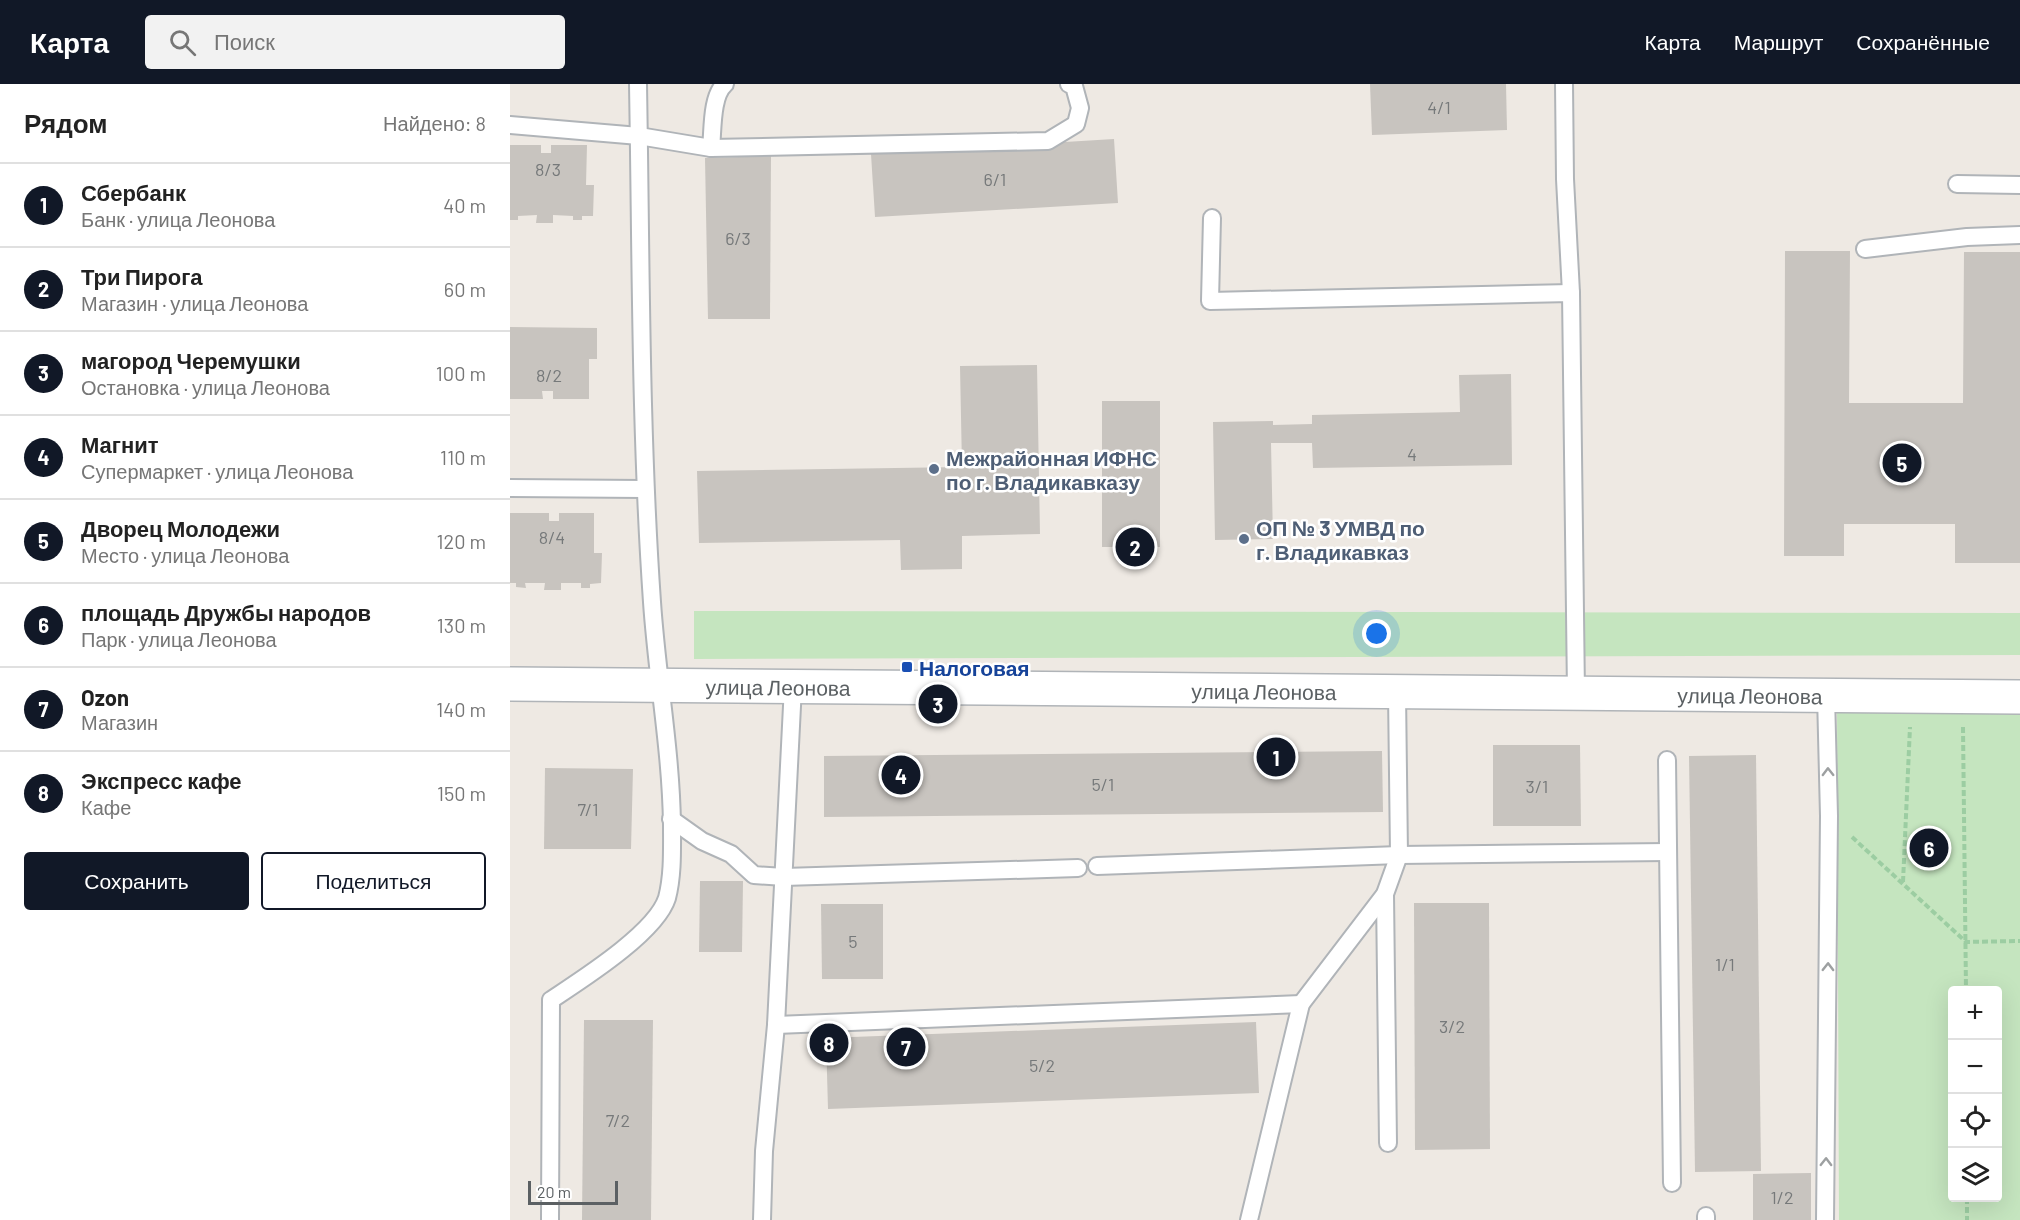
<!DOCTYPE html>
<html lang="ru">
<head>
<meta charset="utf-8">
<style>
  :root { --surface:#fff; --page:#f2f2f2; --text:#222; --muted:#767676; --line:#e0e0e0; --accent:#111827 }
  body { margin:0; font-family:Barlow,sans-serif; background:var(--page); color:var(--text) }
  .controls { position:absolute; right:18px; bottom:18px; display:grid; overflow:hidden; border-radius:6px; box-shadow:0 6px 24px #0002 }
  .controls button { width:54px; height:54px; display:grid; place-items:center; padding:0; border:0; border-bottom:2px solid var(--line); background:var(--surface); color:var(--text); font:30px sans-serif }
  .scale { position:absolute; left:18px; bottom:15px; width:90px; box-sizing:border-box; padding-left:6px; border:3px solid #5b6063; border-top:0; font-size:16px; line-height:21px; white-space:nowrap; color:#5b6063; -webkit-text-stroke:4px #fff; paint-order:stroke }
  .you { position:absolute; left:867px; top:550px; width:21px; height:21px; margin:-15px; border:4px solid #fff; border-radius:50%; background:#1a73e8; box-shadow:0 0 0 9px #1a73e833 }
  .badge { display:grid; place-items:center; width:39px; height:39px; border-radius:50%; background:var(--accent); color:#fff; font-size:20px; font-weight:700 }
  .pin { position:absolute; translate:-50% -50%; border:3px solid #fff; box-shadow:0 2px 6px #0006 }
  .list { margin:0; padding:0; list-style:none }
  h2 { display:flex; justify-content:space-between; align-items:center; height:78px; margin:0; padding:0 24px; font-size:26px }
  h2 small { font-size:20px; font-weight:400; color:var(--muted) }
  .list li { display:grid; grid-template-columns:39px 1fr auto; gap:18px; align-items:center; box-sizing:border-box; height:84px; padding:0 24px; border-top:2px solid var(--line) }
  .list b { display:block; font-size:22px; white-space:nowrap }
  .list p { margin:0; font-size:20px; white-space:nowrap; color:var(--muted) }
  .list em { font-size:20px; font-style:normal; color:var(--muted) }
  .actions { display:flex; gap:12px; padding:18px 24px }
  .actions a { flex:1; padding:14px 0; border:2px solid var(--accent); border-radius:6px; text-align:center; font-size:21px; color:var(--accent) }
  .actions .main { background:var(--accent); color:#fff }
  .icon { flex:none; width:33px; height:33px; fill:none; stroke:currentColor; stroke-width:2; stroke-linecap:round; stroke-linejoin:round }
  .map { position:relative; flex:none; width:1510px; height:1136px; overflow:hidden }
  header { display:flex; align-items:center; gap:36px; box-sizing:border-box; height:84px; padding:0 30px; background:var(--accent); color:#fff }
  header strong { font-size:28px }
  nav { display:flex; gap:33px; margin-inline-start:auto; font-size:21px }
  .search { width:420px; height:54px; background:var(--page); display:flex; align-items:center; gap:15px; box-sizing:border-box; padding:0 21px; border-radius:6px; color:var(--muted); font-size:22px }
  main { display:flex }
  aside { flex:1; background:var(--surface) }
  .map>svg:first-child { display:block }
  .green { fill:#c5e5bf; fill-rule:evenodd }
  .building { fill:#c8c4bf }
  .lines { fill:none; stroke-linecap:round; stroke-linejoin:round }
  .service-casing { stroke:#b0b4b8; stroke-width:20 }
  .tertiary-casing { stroke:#b0b4b8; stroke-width:36 }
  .path { stroke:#9ccda2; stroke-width:4; stroke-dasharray:6 3; stroke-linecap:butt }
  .service { stroke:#fff; stroke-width:16 }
  .tertiary { stroke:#fff; stroke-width:33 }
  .oneway { stroke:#9da0a1 }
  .service-dot { fill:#5c6f8a; stroke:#fff; stroke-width:2 }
  .transit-dot { fill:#1a4fb4; stroke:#fff; stroke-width:2 }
  .labels { text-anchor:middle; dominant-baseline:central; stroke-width:5; stroke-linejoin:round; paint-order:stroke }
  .number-label { font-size:18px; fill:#76797a }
  .service-label { font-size:21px; font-weight:bold; fill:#4e5e75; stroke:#fff; text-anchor:start }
  .transit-label { font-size:21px; font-weight:bold; fill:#164399; stroke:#fff; text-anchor:start }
  .street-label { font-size:21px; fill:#5b6063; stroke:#fff }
</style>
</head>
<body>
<header>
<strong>Карта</strong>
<div class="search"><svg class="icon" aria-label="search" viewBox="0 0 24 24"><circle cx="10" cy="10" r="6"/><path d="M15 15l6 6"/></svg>Поиск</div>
<nav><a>Карта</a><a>Маршрут</a><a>Сохранённые</a></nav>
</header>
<main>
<aside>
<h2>Рядом<small>Найдено: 8</small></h2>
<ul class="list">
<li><span class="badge">1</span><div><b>Сбербанк</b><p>Банк · улица Леонова</p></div><em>40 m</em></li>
<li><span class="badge">2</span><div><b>Три Пирога</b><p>Магазин · улица Леонова</p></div><em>60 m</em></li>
<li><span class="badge">3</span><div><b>магород Черемушки</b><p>Остановка · улица Леонова</p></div><em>100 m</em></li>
<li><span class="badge">4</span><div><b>Магнит</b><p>Супермаркет · улица Леонова</p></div><em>110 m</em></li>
<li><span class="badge">5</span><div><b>Дворец Молодежи</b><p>Место · улица Леонова</p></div><em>120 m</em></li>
<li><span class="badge">6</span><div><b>площадь Дружбы народов</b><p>Парк · улица Леонова</p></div><em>130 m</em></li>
<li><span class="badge">7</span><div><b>Ozon</b><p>Магазин</p></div><em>140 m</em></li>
<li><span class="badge">8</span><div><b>Экспресс кафе</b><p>Кафе</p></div><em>150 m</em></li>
</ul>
<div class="actions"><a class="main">Сохранить</a><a>Поделиться</a></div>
</aside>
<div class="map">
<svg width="1510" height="1136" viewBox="0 0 1510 1136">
  <rect width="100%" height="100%" fill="#eee9e3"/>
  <g class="green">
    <path d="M184,527l1326,2v42l-1326,4z"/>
    <path d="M1327,619l183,2v515h-181zM1442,906h46v208h-46z"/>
  </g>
  <g class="building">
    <path d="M860,0h136l1,46 -135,5z"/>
    <path d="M604,55l4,64 -243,14 -4,-63z"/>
    <path d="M0,61h31v8h10v-8h36l-1,40h8l-1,31h-11v4h-9v-4l-20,-1v8h-17l1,-8 -19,1v4h-8z"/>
    <path d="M261,72l-1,163h-62l-3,-161z"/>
    <path d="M1275,167h65l-1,152h114l1,-151h56v311h-65v-39h-111v32h-60z"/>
    <path d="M0,243l87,1v31h-8v40h-36v-8h-11l1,8h-33z"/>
    <path d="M527,281l3,169 -78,2v33l-61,1 -1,-30 -201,3 -2,-72 265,-4 -2,-101z"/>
    <path d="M1001,290l1,91 -199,3 -1,-25h-41l2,96 -58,1 -2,-118 60,-1v4l39,-1v-9l148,-3 -1,-37z"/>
    <rect x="592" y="317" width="58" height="146"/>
    <path d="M0,429h39v8h10v-8h35v40h8l-1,30 -11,1v4h-9v-5h-20v7h-17l1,-7h-20l1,5 -10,-1v-4h-6z"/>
    <path d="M983,661h87l1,81h-88z"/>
    <path d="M872,667l1,61 -559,5v-61z"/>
    <path d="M1246,671l5,416 -66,1 -6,-416z"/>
    <path d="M35,684l88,1 -2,80h-87z"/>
    <path d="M190,797h43l-1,71h-43z"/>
    <path d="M904,819h75l1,246 -75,1z"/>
    <path d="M311,820h62v75h-61z"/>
    <path d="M74,936h69l-2,200h-69z"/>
    <path d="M746,938l3,71 -431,16 -2,-71z"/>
    <path d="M1301,1089v47h-58v-46z"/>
  </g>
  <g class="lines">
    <g class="service-casing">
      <g id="service">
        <path d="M1054,0l1,95 6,114"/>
        <path d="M0,41l129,11 72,12 337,-7 28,-17 4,-16 -6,-22 -5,-2"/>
        <path d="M201,64c2,-17 0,-52 14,-64"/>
        <path d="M1447,100l63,1"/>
        <path d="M702,134l-2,83 361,-8 5,400"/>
        <path d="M1355,165l102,-12 53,-2"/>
        <path d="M0,404l134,1"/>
        <path d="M1157,676l5,423"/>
        <path d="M161,735l31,22 29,13 23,21 30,2 294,-9"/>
        <path d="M587,782l302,-11 269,-3"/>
        <path d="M875,810l3,249"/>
        <path d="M266,941l525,-21"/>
        <path d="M40,1136l1,-220c30,-20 105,-67 116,-102 6,-23 5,-49 5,-73 -1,-75 -15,-148 -20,-223 -12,-173 -11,-345 -14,-518"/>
        <path d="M252,1136l2,-69 12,-126 17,-339"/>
        <path d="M739,1136l52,-216 84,-110 14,-39 -2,-163"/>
        <path d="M1196,1136v-4"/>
        <path d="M1315,1136l4,-404 -3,-121"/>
      </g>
    </g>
    <g class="tertiary-casing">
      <g id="tertiary">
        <path id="s1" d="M0,600l1510,13"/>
      </g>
    </g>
    <g class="path">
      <path d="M1453,643l3,263"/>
      <path d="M1342,753l114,105 54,-1"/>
      <path d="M1393,798l7,-155"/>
      <path d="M1457,1114v22"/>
    </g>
    <use href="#service" class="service"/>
    <use href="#tertiary" class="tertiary"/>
  </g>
  <defs><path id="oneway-chevron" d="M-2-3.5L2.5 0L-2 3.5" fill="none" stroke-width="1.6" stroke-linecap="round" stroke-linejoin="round" transform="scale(1.5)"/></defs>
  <g class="oneway">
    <use href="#oneway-chevron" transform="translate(1318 688) rotate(-91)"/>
    <use href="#oneway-chevron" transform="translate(1318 883) rotate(-89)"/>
    <use href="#oneway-chevron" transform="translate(1316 1078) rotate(-89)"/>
  </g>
  <g class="service-dot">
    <circle cx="424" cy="385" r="6"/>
    <circle cx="734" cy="455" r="6"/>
  </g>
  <rect class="transit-dot" x="391" y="577" width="12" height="12" rx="3"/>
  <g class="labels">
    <g class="number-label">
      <text x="929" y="23">4/1</text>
      <text x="38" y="85">8/3</text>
      <text x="485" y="95">6/1</text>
      <text x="228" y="154">6/3</text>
      <text x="39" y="291">8/2</text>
      <text x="902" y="370">4</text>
      <text x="42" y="453">8/4</text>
      <text x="593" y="700">5/1</text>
      <text x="1027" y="702">3/1</text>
      <text x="78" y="725">7/1</text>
      <text x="343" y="857">5</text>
      <text x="1215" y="880">1/1</text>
      <text x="942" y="942">3/2</text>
      <text x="532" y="981">5/2</text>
      <text x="108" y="1036">7/2</text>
      <text x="1272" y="1113">1/2</text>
    </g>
    <g class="service-label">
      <text x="436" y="373">Межрайонная ИФНС<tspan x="436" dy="24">по г. Владикавказу</tspan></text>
      <text x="746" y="443">ОП № 3 УМВД по<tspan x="746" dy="24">г. Владикавказ</tspan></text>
    </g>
    <g class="transit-label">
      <text x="409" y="583">Налоговая</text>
    </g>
    <g class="street-label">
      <text stroke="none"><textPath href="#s1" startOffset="268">улица Леонова</textPath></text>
      <text stroke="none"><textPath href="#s1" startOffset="754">улица Леонова</textPath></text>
      <text stroke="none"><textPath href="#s1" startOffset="1240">улица Леонова</textPath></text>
    </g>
  </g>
</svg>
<div class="controls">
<button>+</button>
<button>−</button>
<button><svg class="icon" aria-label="locate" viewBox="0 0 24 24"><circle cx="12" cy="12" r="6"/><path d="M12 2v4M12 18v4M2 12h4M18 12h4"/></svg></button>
<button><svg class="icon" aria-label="layers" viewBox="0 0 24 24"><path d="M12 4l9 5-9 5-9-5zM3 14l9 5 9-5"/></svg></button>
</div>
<div class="scale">20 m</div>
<div class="you"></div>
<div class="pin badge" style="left:766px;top:673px">1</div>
<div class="pin badge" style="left:625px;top:463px">2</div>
<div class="pin badge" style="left:428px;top:620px">3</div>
<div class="pin badge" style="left:391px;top:691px">4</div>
<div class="pin badge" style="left:1392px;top:379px">5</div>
<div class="pin badge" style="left:1419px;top:764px">6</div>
<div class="pin badge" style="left:396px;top:963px">7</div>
<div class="pin badge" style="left:319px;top:959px">8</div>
</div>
</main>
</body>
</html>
